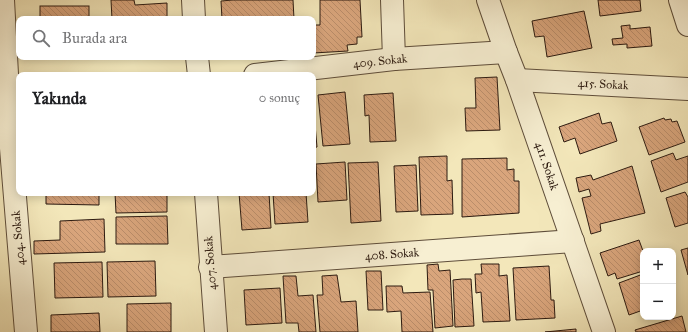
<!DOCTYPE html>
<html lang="tr">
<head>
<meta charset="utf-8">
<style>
  :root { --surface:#fff; --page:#f6f6f6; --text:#202124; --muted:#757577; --line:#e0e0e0 }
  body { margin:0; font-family:"IM FELL Great Primer",serif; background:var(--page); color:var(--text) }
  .controls { position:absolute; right:12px; bottom:12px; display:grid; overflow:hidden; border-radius:8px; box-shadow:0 2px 10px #0003 }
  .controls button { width:36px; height:36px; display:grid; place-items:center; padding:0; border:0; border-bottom:1px solid var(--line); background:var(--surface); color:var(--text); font:20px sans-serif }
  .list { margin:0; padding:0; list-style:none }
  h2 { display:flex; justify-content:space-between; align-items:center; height:52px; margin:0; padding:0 16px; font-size:17px }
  h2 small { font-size:13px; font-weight:400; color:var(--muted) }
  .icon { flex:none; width:22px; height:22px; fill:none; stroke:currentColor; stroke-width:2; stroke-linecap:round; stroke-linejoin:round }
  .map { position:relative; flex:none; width:688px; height:332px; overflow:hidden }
  .search { position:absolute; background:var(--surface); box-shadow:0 2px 10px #0003; left:16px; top:16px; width:300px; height:44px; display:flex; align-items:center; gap:10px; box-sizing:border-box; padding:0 14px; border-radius:8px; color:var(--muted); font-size:15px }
  .panel { position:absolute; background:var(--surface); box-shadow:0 2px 10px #0003; left:16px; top:72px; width:300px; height:124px; border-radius:8px }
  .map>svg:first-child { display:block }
  .building { fill:url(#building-back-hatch); stroke:#2c1a10 }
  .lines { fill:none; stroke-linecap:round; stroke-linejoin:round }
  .minor-casing { stroke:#5e4d3a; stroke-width:24 }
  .minor { stroke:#f7efd2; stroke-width:22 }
  .labels { text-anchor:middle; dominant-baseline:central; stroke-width:3; stroke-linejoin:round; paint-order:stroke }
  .street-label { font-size:12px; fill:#2c1a10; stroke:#f7efd2 }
</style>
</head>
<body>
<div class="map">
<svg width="688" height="332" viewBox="0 0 688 332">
  <defs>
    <pattern id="building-back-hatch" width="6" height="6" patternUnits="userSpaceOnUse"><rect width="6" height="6" fill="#d9a57c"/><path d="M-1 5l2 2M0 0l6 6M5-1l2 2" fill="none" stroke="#ba8d6a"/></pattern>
  </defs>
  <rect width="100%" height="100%" fill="#f3e7ba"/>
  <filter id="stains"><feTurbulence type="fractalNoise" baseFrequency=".005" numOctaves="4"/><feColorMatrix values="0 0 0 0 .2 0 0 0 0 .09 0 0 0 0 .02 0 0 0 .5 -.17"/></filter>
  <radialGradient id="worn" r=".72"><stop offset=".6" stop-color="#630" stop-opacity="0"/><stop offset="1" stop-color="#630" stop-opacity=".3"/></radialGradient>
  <g class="building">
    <path d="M111,0h23l1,5 32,-2v16h-55z"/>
    <path d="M233,0h60l1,19h-72l-1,-18z"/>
    <path d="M320,0h40l2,37h-5v7l-10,1 1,6 -35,2v-17h2v-11h5z"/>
    <path d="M598,0h42l1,11 -41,5z"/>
    <rect x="40" y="6" width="49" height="13"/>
    <path d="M584,11l8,37 -45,9 -3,-21 -9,1 -3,-16z"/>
    <path d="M630,25v4l20,-2 2,19 -25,2v-4l-14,1 -1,-6 11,-1 -2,-12z"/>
    <path d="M497,77l3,53 -34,1 -1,-23h11l-1,-30z"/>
    <path d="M345,92l5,52 -27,2 -5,-51z"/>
    <path d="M393,93l3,48 -26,1 -1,-27 -4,1 -1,-21z"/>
    <path d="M313,102l4,45 -4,1z"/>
    <path d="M599,113l3,11 9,-2 6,19 -37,13 -5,-16 -11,4 -5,-15z"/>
    <path d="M664,118l1,2 6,-1 1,3 5,-1 8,21 -36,13 -10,-28z"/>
    <path d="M673,153l3,7 12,-4v26l-27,10 -10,-31z"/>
    <path d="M447,156v25l5,-1 1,34 -32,1 -2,-58z"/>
    <path d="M507,158v12l7,-1v12h5v32l-57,4v-58z"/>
    <path d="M345,162l2,38 -29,2 -2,-38z"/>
    <path d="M378,162l3,59 -30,2 -3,-60z"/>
    <path d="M416,165l2,46 -22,1 -2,-46z"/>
    <path d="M632,166l13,47 -45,11 1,7 -10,3 -9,-36 9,-2 -2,-7 -10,3 -3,-14 15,-3 2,5z"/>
    <path d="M685,192l3,5v26l-13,4 -9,-29z"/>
    <path d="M46,193h53v12l-53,-1z"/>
    <path d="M115,193h52v19l-51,1z"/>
    <path d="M239,193h30l2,35 -29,2z"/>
    <path d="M273,193h33l2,29 -33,2z"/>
    <path d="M167,216l1,28h-52v-27z"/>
    <path d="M104,219l1,33 -71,2v-13l26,-1v-19z"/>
    <path d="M639,240l4,11v20l-26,8 -2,-6 -7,3 -8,-23z"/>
    <path d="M688,248v27l-7,-25z"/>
    <path d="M155,261l1,35 -48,1 -1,-35z"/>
    <path d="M102,262l1,35 -48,1 -1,-35z"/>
    <path d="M438,264l1,7 11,-1 3,56 -18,2 -2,-38h-5l-1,-25z"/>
    <path d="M481,264h18v12l8,-1 3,46 -27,1 -2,-30 -5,1 -1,-19h7z"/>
    <path d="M549,266l2,34h3l1,18 -39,2 -3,-52z"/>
    <path d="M366,271h15l2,39h-15z"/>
    <path d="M643,274v36l-14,5 -10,-32z"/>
    <path d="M337,275l4,27 15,-1 2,31h-38l-3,-37h6l-1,-19z"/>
    <path d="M283,276h13l2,20 15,-1 3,37h-17l-1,-9h-12z"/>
    <path d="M462,279h9l3,47 -19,1 -2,-47z"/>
    <path d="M386,286h16l1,7 27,-1 3,40h-31l-1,-21 -14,1z"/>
    <path d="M280,288l2,35 -36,2 -2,-35z"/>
    <path d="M171,303v29h-44v-28z"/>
    <path d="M99,313l1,19h-49v-17z"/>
    <path d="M682,316l4,16h-50l-1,-2z"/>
    <path d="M576,329v3h-31z"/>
  </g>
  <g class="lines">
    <g class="minor-casing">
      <g id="minor">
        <path d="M3,0l8,148 15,184"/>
        <path d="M193,0l1,19"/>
        <path d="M392,0l2,59"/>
        <path d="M488,0l18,52 11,28 87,252"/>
        <path d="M680,0l8,25"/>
        <path d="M197,57l2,18"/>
        <path d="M255,75l139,-16 112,-7"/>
        <path d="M517,80l171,9"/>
        <path d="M206,193l10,139"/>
        <path d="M210,267l363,-26"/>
      </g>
    </g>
    <use href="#minor" class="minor"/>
  </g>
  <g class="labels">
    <g class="street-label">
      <text transform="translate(380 61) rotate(-6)">409. Sokak</text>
      <text transform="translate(603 84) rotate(3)">415. Sokak</text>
      <text transform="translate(547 166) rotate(71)">411. Sokak</text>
      <text transform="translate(18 238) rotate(-95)">404. Sokak</text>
      <text transform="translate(392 254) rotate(-4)">408. Sokak</text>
      <text transform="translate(210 263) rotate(-94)">407. Sokak</text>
    </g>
  </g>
  <rect width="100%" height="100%" filter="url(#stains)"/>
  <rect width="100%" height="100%" fill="url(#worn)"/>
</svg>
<div class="controls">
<button>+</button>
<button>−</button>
</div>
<div class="search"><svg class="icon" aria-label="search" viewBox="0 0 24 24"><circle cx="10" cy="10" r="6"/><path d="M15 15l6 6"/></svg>Burada ara</div>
<section class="panel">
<h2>Yakında<small>0 sonuç</small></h2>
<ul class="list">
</ul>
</section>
</div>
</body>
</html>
